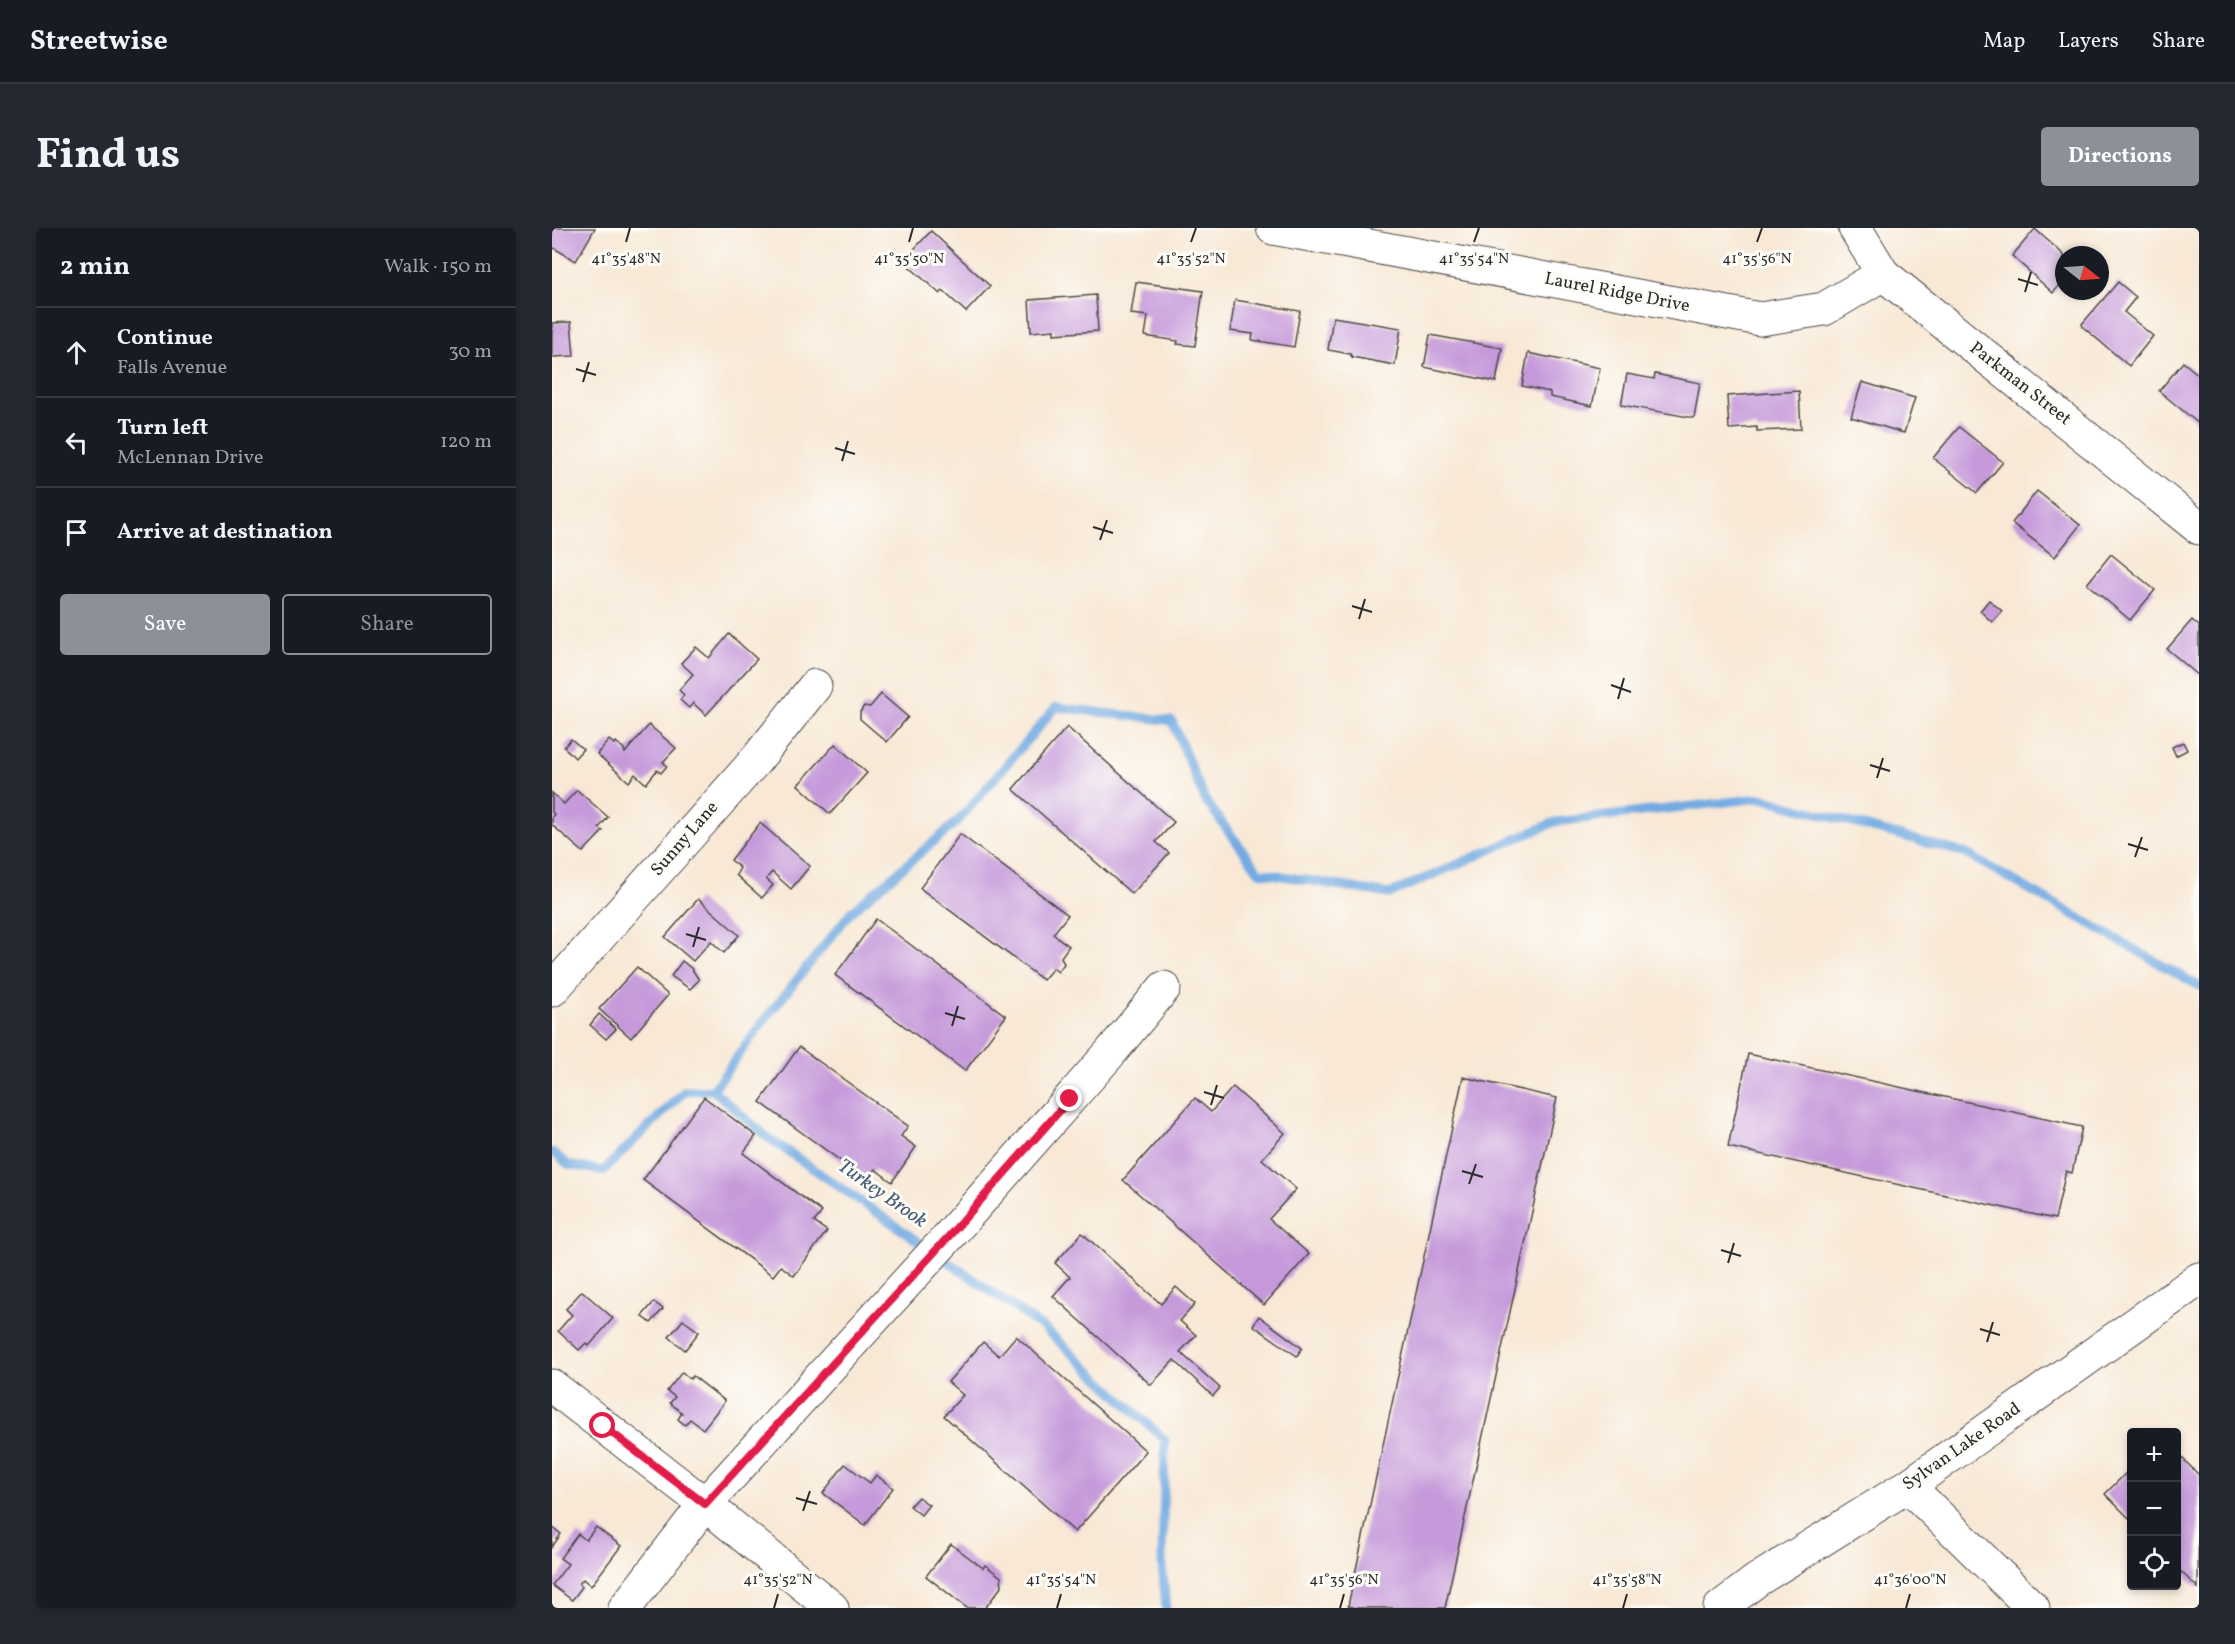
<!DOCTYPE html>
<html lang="en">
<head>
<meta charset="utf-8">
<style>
  :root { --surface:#171b24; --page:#242831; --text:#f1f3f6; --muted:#9ea1a6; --line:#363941; --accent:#8c9099 }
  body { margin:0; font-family:Vollkorn,serif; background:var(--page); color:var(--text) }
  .controls { position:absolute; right:18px; bottom:18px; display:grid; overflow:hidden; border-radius:6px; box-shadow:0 3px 9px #0003 }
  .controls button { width:54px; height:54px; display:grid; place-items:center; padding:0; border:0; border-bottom:2px solid var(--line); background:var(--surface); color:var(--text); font:30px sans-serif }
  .compass { position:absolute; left:1503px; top:18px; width:54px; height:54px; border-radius:50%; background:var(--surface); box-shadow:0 3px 9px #0003; rotate:107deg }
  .stop { position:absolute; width:18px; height:18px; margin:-14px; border:4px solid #e11d48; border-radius:50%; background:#fff }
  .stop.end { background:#e11d48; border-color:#fff; box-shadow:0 2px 6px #0008 }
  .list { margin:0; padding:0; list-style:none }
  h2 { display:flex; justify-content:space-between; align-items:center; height:78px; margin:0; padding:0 24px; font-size:26px }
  h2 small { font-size:20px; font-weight:400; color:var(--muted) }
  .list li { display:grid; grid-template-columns:39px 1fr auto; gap:18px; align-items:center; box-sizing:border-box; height:90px; padding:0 24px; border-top:2px solid var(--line) }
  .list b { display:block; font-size:22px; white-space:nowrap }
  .list p { margin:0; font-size:20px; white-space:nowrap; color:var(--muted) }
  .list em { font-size:20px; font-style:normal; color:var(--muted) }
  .actions { display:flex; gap:12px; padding:18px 24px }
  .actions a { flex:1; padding:14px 0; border:2px solid var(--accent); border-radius:6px; text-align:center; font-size:21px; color:var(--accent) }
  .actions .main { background:var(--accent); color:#fff }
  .icon { flex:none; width:33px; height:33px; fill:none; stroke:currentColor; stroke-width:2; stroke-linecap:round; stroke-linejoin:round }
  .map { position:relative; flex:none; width:1647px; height:1380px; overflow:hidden; border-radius:6px }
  header { display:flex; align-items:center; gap:36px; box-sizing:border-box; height:84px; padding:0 30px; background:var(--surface); border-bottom:2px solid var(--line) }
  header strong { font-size:28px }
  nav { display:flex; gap:33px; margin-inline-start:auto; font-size:21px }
  .intro { display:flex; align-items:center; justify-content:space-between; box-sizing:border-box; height:144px; padding:0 36px }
  h1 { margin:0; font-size:42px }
  .button { padding:15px 27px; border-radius:6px; background:var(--accent); color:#fff; font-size:21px; font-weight:700 }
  main { display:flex; gap:36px; padding:0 36px }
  aside { flex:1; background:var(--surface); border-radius:6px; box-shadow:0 3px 9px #0003 }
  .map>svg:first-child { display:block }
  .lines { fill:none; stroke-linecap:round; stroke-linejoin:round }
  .stream { stroke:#73abe2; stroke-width:9 }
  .building { fill:#c599da }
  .street-casing { stroke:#4a4744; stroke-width:35 }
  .secondary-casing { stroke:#4a4744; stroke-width:35 }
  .street { stroke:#fff; stroke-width:33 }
  .secondary { stroke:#fff; stroke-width:33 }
  .route { stroke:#e11d48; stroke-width:8 }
  .ticks { fill:none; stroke:#2b2b2b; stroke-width:2 }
  .labels { text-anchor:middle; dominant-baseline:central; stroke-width:6; stroke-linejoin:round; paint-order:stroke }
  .street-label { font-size:18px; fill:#2b2b2b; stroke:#fdfcf7 }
  .water-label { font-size:20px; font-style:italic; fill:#485e74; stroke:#fdfcf7 }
  .ticks-label { font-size:15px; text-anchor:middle; fill:#2b2b2b; stroke:#fdfcf7; stroke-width:6; stroke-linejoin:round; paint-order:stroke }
</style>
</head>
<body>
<header>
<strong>Streetwise</strong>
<nav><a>Map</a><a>Layers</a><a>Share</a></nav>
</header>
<div class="intro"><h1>Find us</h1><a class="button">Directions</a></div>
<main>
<aside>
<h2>2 min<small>Walk · 150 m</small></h2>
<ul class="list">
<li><svg class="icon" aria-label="ahead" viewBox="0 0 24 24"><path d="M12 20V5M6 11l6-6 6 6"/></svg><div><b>Continue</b><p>Falls Avenue</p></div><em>30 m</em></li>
<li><svg class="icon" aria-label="left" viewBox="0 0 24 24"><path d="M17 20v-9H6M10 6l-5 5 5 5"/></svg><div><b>Turn left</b><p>McLennan Drive</p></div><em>120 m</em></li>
<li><svg class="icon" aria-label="arrive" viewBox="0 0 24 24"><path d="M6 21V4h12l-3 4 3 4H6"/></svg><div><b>Arrive at destination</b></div></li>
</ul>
<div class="actions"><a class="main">Save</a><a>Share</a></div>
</aside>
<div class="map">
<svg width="1647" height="1380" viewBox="0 0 1647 1380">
  <rect width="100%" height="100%" fill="#fdfcf7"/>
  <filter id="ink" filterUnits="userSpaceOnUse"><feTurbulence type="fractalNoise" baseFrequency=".0167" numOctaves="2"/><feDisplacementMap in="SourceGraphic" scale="12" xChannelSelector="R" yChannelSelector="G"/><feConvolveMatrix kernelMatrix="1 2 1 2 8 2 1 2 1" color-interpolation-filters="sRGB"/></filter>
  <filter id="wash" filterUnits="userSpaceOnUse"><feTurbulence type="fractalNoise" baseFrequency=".008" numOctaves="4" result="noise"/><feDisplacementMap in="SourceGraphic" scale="24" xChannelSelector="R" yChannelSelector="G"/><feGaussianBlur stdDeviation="1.35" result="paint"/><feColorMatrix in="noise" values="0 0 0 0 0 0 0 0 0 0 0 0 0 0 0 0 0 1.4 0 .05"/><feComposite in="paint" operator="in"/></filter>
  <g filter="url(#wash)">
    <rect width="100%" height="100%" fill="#f8e8d5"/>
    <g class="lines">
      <g class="stream">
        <path d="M161,862l46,-63 92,-115 107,-91 98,-114 116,14 33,79 54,72 130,22 166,-72 206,-24 204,55 234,133"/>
        <path d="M0,924l17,13 34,6 82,-80 28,-1 54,47 277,191 121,112 -3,123 4,45"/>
      </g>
    </g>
    <g id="blocks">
      <g class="building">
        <path d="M0,0h43l-19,33 -24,-14z"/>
        <path d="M1483,1l29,26v25l-11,13 -41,-37z"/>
        <path d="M379,3l59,55 -24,26 -23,-21 -3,3 -37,-33z"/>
        <path d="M584,54l67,9 -8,55 -18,-2 1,-3 -33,-5 3,-20 -17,-2z"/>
        <path d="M1566,54l18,15 -12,15 29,24 -24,30 -46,-39 -1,-3z"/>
        <path d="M544,67l2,36 -44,3v-4l-23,2 -2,-32z"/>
        <path d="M683,72l65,11 -6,36 -42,-7 1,-6 -23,-3z"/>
        <path d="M781,89l68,11 -6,37 -43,-8 -2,-3 -22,-4z"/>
        <path d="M19,94l3,34 -22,1v-34z"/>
        <path d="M878,107l72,13 -6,34 -72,-15z"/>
        <path d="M976,125l72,15 -8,38 -42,-9v-5l-28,-6z"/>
        <path d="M1631,134l16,13v49l-40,-33z"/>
        <path d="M1075,146l27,5 1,-5 45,9 -6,35 -73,-13z"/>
        <path d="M1310,154l53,16 -11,35 -53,-16z"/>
        <path d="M1247,163l2,38 -44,2v-4l-28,2 -2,-33z"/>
        <path d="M1407,199l44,35 -26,31 -44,-35z"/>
        <path d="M1485,263l43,34 -25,32 -43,-34z"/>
        <path d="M1559,326l44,36 -25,30 -43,-36z"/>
        <path d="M1437,372l13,11 -10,11 -12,-11z"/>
        <path d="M1640,392l7,6v50l-32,-27z"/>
        <path d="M177,406l28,25 -51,56 -13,-12 -4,5 -9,-8 4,-5 -5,-5 14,-16 -12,-11 15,-16 13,11z"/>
        <path d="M329,466l27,23 -21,25 -27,-23v-7l4,-6 6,1z"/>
        <path d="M97,497l27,23 -13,14 4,4 -6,7 -4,-3 -11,14 -11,-10 -6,8 -32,-28 12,-14 5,4 2,-2 8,7 1,4z"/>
        <path d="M515,499l107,95 -18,20 13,11 -37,41 -119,-105z"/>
        <path d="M19,511l12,10 -8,9 -11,-11z"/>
        <path d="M1631,514l4,8 -11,6 -4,-9z"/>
        <path d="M283,516l32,29 -37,41 -32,-29z"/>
        <path d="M25,562l31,27 -9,11 4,3 -20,21 -31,-27v-8l2,-3 -2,-2v-19l12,11z"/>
        <path d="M208,595l50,43 -19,23 -19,-17 -6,7 7,6 -11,13 -26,-23 4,-7 -9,-8z"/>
        <path d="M408,606l108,81 -15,19 16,12 -8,11 3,7 -6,8 -5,-4 -10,12 -123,-92z"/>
        <path d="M146,671l41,36 -15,18 -13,-12 -18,20 -28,-24z"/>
        <path d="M324,691l130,97 -41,55 -130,-96z"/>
        <path d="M130,733l10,8 7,11 -9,9 -19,-13z"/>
        <path d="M85,739l31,28 -37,43 -32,-29z"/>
        <path d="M47,786l17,15 -10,10 -16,-14z"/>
        <path d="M247,819l109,79 -7,10 15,11 -24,35 -17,-13 -8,11 -107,-78z"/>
        <path d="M1196,826l334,73 -10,46 -6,-2 -11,48 -327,-72z"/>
        <path d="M911,849l94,21 -112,510h-90l-7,-2z"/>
        <path d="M681,859l52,46 -23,26 34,30 -27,30 40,35 -45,51 -141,-125 72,-82 16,14z"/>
        <path d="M152,869l52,39 -13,17 79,59 -8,10 13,9 -33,45 -13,-10 -8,10 -130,-96z"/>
        <path d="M530,1005l79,71 15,-17 19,17 -15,17 16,14 -16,17 40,36 -7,8 -39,-36 -23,25 -98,-89 17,-19 -15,-14z"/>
        <path d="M30,1063l31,27 -24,28 -3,-3 -7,7 -21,-19 14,-16 -6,-6z"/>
        <path d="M102,1074l9,7 -12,14 -9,-7z"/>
        <path d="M707,1088l43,32 -5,8 -44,-31z"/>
        <path d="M131,1092l16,12 -14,18 -16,-13z"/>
        <path d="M464,1108l130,115 -71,81 -131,-116 19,-21 -15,-13 35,-40 16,14z"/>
        <path d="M130,1144l8,7 3,-3 32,25 -22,28 -13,-10 -5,6 -7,-6 4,-6 -12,-10 5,-6 -8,-6z"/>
        <path d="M1624,1224l23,23 -1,113 -22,-21z"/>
        <path d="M293,1236l25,19 6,-8 17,13 -28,37 -42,-32z"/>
        <path d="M1580,1239v54l-27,-27z"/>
        <path d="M366,1269l11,8 -8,10 -11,-9z"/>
        <path d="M0,1299l9,7 -9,13z"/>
        <path d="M44,1299l25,19 -30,40 -8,-7 -4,5 3,3 -10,13 -20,-15 16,-21 -8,-6 18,-24 8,6z"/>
        <path d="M399,1316l32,24 2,-3 16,12 1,9 -17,22h-18l-41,-32z"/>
      </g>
    </g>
  </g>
  <g filter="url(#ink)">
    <use href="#blocks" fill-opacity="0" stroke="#4a4744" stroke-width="1.5"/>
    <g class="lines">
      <g class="street-casing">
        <g id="street">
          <path d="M721,0l487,91 64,-10 59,-35"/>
          <path d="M1303,0l28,46 316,254"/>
          <path d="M0,762l204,-230 59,-74"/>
          <path d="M1356,1258l125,122"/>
          <path d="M73,1380l80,-104 244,-268 162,-184 53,-64"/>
        </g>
      </g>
      <g class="secondary-casing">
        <g id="secondary">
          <path d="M0,1158l153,118 127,104"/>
          <path d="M1168,1380l37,-28 151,-94 291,-207"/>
        </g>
      </g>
      <use href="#street" class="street"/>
      <use href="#secondary" class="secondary"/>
    </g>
  </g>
  <g class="lines" filter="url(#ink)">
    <path class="route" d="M51,1198l102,78 244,-268 121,-137"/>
  </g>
  <path class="ticks" d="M74,14l4,-14M357,14l4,-14M639,14l5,-14M922,14l5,-14M1205,14l5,-14M1466,51l20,6M1473,64l6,-20M24,141l20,6M31,154l6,-20M283,220l20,6M290,233l6,-20M541,299l20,6M548,312l7,-20M800,378l20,6M807,391l6,-20M1059,457l20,7M1066,471l6,-21M1318,537l20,6M1325,550l6,-20M1576,616l20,6M1583,629l7,-20M134,706l20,6M141,719l6,-20M393,785l20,6M400,798l6,-20M652,864l20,6M659,877l6,-20M910,943l21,6M917,956l7,-20M1169,1022l20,6M1176,1035l6,-20M1428,1101l20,6M1435,1114l6,-20M244,1270l21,6M251,1283l7,-20M222,1380l4,-14M505,1380l4,-14M788,1380l4,-14M1071,1380l4,-14M1354,1380l4,-14"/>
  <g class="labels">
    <g class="street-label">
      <text transform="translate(1065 65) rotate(11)">Laurel Ridge Drive</text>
      <text transform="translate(1468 156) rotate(38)">Parkman Street</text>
      <text transform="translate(133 611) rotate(-49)">Sunny Lane</text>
      <text transform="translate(1410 1219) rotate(-35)">Sylvan Lake Road</text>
    </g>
    <g class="water-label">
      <text transform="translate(330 966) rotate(35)">Turkey Brook</text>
    </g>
  </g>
  <g class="ticks-label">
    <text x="74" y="35">41°35'48"N</text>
    <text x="357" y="35">41°35'50"N</text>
    <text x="639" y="35">41°35'52"N</text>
    <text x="922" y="35">41°35'54"N</text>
    <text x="1205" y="35">41°35'56"N</text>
    <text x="226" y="1356">41°35'52"N</text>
    <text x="509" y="1356">41°35'54"N</text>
    <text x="792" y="1356">41°35'56"N</text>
    <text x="1075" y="1356">41°35'58"N</text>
    <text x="1358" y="1356">41°36'00"N</text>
  </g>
</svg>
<div class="controls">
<button>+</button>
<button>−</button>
<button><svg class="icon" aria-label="locate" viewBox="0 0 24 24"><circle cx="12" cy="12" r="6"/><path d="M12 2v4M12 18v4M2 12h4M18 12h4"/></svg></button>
</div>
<svg class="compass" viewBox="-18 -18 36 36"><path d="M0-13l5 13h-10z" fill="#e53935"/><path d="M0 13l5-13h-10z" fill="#9ea1a6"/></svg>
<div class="stop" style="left:51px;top:1198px"></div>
<div class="stop end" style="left:518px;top:871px"></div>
</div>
</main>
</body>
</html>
